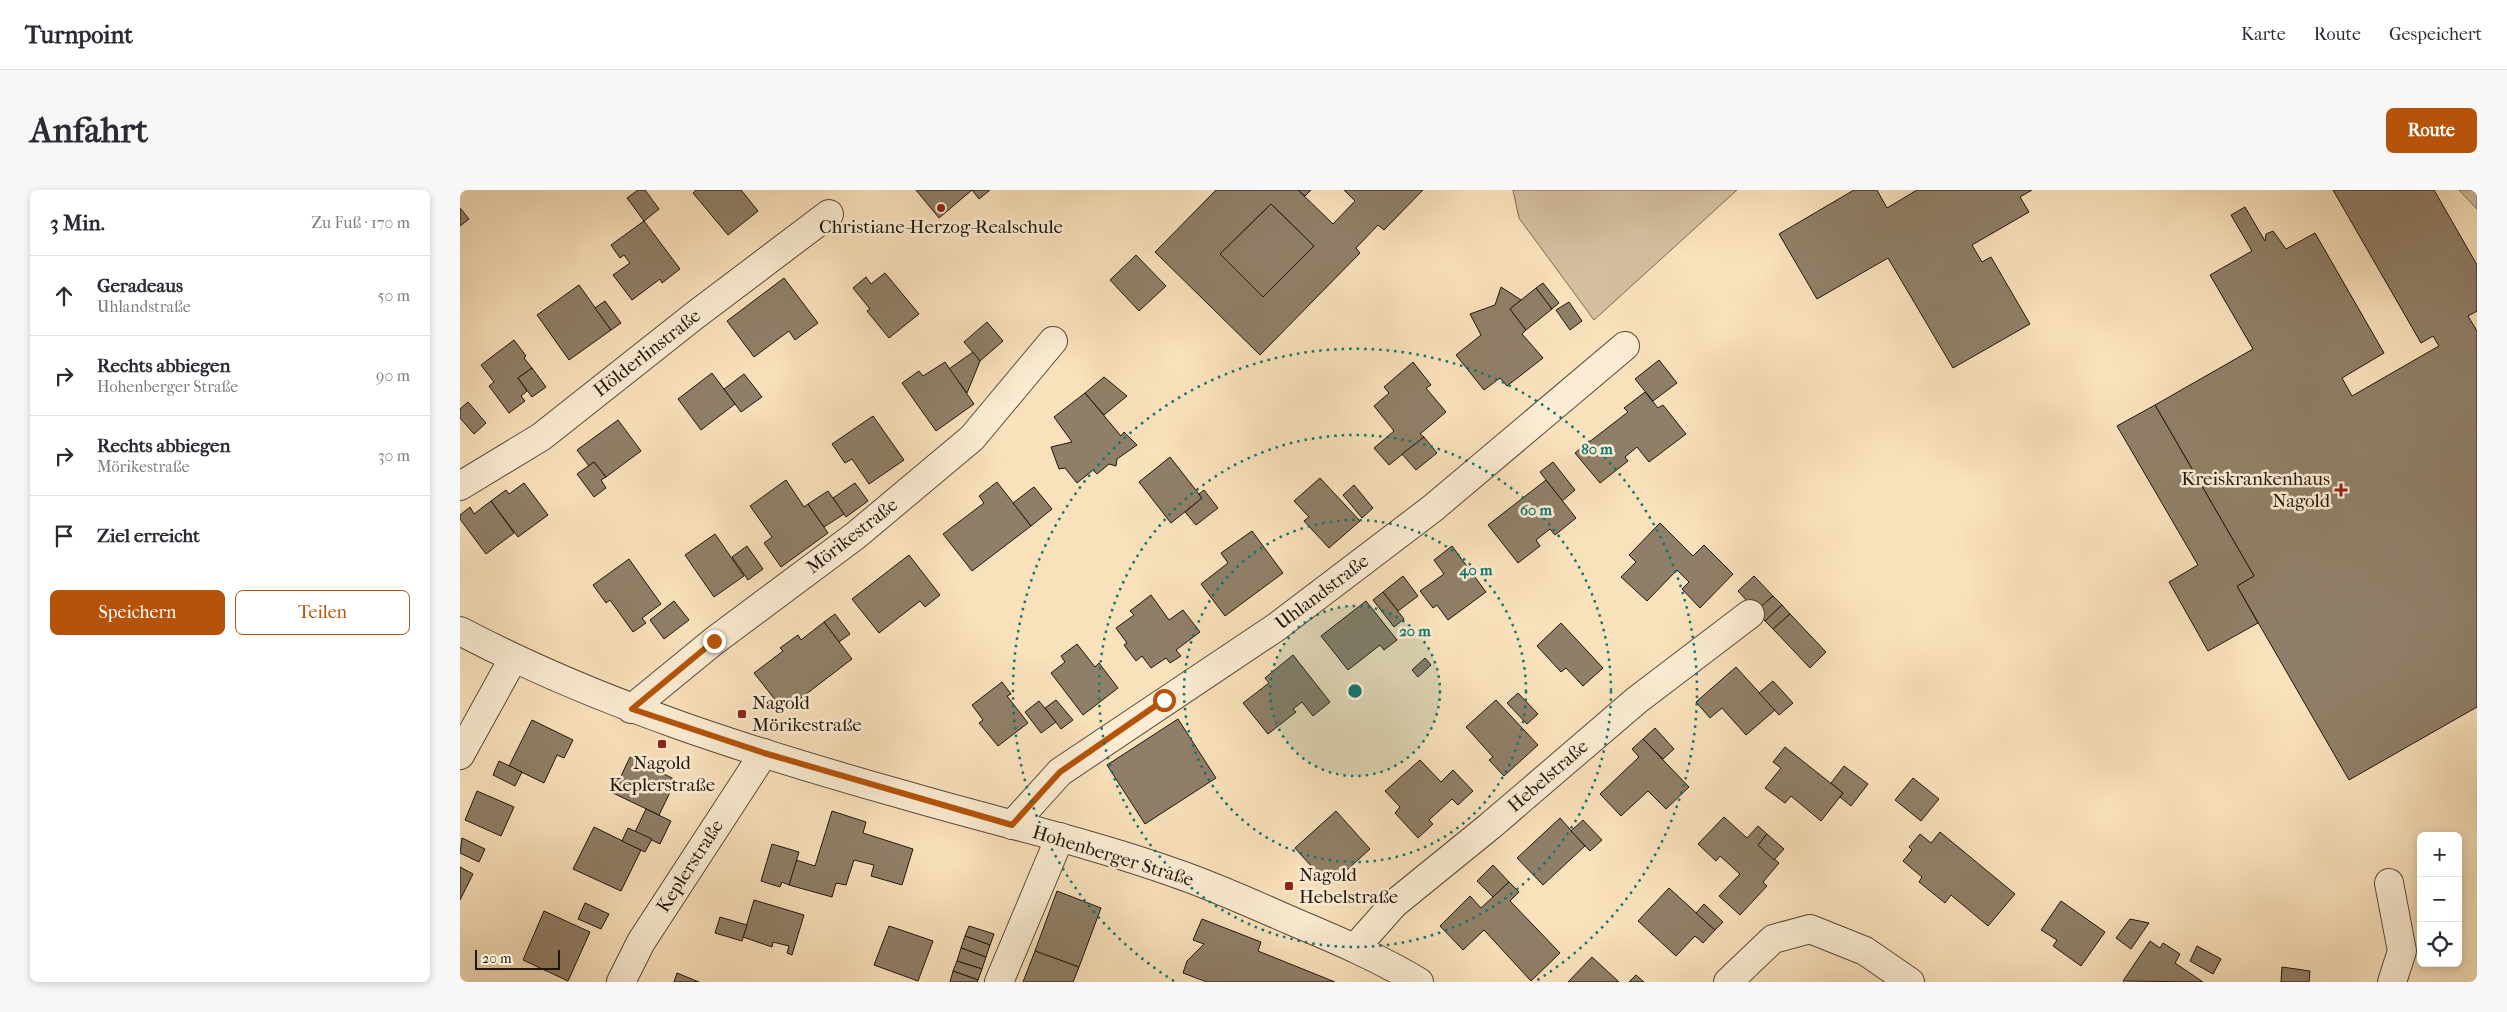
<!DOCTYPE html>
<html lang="de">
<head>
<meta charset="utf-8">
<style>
  :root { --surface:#fff; --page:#f7f7f7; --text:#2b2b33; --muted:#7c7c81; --line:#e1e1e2; --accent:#b45309 }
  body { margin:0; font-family:"IM FELL French Canon",serif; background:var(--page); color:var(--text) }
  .controls { position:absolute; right:15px; bottom:15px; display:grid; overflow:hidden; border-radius:8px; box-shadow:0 2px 8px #0003 }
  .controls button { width:45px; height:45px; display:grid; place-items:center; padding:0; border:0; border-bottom:1px solid var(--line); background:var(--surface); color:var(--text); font:25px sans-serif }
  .scale { position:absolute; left:15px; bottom:12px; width:85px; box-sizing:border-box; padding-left:5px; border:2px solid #1f150e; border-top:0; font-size:14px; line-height:18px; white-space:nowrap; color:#1f150e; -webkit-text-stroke:4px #fbecd3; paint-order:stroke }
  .stop { position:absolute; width:15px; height:15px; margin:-11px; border:4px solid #b45309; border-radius:50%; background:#fff }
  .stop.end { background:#b45309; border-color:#fff; box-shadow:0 1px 5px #0008 }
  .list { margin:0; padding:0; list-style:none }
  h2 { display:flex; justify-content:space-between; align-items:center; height:65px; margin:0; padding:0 20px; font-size:21px }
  h2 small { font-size:16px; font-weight:400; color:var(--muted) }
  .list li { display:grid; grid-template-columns:32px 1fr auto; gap:15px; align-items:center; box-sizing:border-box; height:80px; padding:0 20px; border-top:1px solid var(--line) }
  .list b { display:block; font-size:19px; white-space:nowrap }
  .list p { margin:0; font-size:16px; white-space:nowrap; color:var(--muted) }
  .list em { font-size:16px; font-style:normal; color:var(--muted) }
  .actions { display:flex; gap:10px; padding:15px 20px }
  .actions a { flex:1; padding:11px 0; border:1px solid var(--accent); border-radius:8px; text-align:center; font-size:18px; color:var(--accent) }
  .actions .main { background:var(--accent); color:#fff }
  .icon { flex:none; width:28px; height:28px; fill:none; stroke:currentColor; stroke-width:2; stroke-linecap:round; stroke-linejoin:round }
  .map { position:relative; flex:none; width:2017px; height:792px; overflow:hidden; border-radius:8px }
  header { display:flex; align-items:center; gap:30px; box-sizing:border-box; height:70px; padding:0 25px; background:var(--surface); border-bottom:1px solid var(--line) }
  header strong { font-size:24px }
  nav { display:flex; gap:28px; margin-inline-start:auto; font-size:18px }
  .intro { display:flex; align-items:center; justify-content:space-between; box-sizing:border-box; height:120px; padding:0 30px }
  h1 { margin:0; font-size:35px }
  .button { padding:12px 22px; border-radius:8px; background:var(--accent); color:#fff; font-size:18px; font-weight:700 }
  main { display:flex; gap:30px; padding:0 30px }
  aside { flex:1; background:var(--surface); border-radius:8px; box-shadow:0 2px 8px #0003 }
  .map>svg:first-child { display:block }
  .green { fill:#d4be9e; stroke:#7a6a56 }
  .building { fill:#907f68; stroke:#1f150e; fill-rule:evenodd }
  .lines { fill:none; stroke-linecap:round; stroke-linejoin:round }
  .minor-casing { stroke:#564839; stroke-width:30 }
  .minor { stroke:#fbecd3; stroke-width:28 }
  .route { stroke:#b45309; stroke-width:6 }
  .ring { fill:none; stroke:#0f766e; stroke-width:2.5; stroke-dasharray:2.5 5 }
  .poi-dot { fill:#8f2418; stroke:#fbecd3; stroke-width:2 }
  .labels { text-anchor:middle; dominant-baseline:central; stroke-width:5; stroke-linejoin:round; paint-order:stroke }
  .poi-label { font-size:19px; fill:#1f150e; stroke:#fbecd3 }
  .street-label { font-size:19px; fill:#1f150e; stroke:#fbecd3 }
  .centre { fill:#0f766e; stroke:#fbecd3; stroke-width:2.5 }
  .ring-label { font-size:15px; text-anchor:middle; font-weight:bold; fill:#0f766e; stroke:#fbecd3; stroke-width:5; stroke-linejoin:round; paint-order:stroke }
</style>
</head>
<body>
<header>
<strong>Turnpoint</strong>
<nav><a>Karte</a><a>Route</a><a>Gespeichert</a></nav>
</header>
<div class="intro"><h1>Anfahrt</h1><a class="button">Route</a></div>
<main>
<aside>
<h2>3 Min.<small>Zu Fuß · 170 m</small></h2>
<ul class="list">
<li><svg class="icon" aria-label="ahead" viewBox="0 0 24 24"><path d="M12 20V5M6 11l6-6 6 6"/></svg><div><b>Geradeaus</b><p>Uhlandstraße</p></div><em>50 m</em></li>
<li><svg class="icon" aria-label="right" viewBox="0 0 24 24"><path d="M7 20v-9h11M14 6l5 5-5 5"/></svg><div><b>Rechts abbiegen</b><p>Hohenberger Straße</p></div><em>90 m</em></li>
<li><svg class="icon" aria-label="right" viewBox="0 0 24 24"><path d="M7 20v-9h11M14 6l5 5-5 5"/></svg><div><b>Rechts abbiegen</b><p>Mörikestraße</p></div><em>30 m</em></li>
<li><svg class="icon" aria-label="arrive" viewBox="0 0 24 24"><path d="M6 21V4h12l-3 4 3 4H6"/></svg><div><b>Ziel erreicht</b></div></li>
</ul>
<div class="actions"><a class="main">Speichern</a><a>Teilen</a></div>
</aside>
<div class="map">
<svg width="2017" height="792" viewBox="0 0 2017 792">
  <rect width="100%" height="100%" fill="#f9e1bb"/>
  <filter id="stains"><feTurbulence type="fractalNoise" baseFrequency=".004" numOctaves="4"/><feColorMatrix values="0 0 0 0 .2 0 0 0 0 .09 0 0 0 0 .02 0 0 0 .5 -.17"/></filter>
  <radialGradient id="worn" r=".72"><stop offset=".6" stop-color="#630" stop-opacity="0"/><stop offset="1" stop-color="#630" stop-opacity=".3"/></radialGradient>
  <g class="green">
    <path d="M1053,0h224l-143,130 -75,-102z"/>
    <path d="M1999,0h18v19z"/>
  </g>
  <g class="building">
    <path d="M178,0h7l14,19 -15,12 -17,-23z"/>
    <path d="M236,0h45l17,21 -30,24 -35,-42z"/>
    <path d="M456,0h74l-11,9 -7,-9 -33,28z"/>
    <path d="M756,0h82l35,34 22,-23 -11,-11h79l-39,40 -6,-5 -22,23 4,5 -100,102 -105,-103zM811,14l43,42 -51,51 -43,-43z"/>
    <path d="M838,0h13l-6,6z"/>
    <path d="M1394,0h23l10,18 30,-18h115l-12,7 9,15 -57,33 10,17 9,-5 39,67 -77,44 -65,-110 -71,41 -38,-65z"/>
    <path d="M1873,0h101l43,75v46l-9,5 9,15v376l-128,73 -112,-194 17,-10 -99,-171 98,-56 -43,-74 42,-24 -21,-36 14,-8 20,34 1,-7 7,-3 13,18 29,-16 69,120 -42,25 10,18 87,-50 -6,-10 -12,7z"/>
    <path d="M811,14l43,42 -51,51 -43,-43z"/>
    <path d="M0,18l9,11 -9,7z"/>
    <path d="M184,31l36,48 -18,14 -2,-4 -28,21 -19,-25 17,-12 -6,-8 -4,3 -9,-13z"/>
    <path d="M676,65l30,31 -27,25 -29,-31z"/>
    <path d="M425,83l34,41 -30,24 -22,-27 3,-2 -17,-21 13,-11 5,7z"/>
    <path d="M324,88l34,45 -23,17 -6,-9 -35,26 -27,-36z"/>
    <path d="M1083,93l16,20 -7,6 -16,-21z"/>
    <path d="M119,95l32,45 -42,30 -32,-45z"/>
    <path d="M1041,97l20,13 -11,9 16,21 -4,4 21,24 -36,28 -7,-8 -16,12 -28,-35 25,-20 -11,-21 25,-9z"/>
    <path d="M1076,98l16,21 -26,21 -16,-21z"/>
    <path d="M145,111l16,22 -10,7 -16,-22z"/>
    <path d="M1109,112l13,19 -12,9 -14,-20z"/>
    <path d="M527,132l16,19 -23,20 -16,-19z"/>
    <path d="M54,150l12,16 -2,2 8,10 -14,10 9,13 -6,5 4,5 -16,12 -20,-27 5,-4 -13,-17z"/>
    <path d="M513,162l7,9 -13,32 -18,-24z"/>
    <path d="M1199,170l18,23 -24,18 -18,-22z"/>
    <path d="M485,172l29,42 -38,27 -34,-48 17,-12 4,5z"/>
    <path d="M953,172l18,23 -5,3 20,24 -26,22 4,3 -35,28 -15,-17 20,-17 -20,-25 15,-13 -5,-6z"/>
    <path d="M72,178l14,19 -14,10 -14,-19z"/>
    <path d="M252,183l23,31 -34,26 -23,-31z"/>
    <path d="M284,184l18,23 -21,15 -17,-23z"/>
    <path d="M644,187l23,19 -23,19 -19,-22z"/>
    <path d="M1185,202l13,16 5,-3 23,29 -37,28 -12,-15 -12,10 3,4 -28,22 -25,-30 53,-41 -4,-4z"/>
    <path d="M625,203l36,43 3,-4 13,13 -20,14 -1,7 -7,-2 -12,10 -4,-4 -16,13 -12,-15 -6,1 -8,-22 21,-5 -18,-25z"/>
    <path d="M8,212l18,21 -12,11 -14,-16v-9z"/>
    <path d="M1695,215l99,171 -17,10 21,37 -50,28 -39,-69 29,-17 -81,-139z"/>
    <path d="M413,226l31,44 -35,24 -17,-25 -7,4 -13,-19z"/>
    <path d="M158,230l23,31 -35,26 -12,-15 -5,4 -12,-16z"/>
    <path d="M964,247l13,16 -21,17 -14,-16z"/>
    <path d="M710,267l32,41 -31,25 -32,-41z"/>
    <path d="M134,272l12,15 -5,3 5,8 -12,9 -17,-23z"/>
    <path d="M1093,272l22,28 -13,11 -22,-29z"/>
    <path d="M860,288l40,43 -31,27 -25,-27 5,-4 -15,-16z"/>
    <path d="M326,290l18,27 4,-3 20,29 -47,34 -17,-24 8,-6 -22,-31z"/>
    <path d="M1086,290l30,38 -21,17 -5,-6 -14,11 4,6 -22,17 -30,-38z"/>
    <path d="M537,292l34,44 -59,45 -29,-37 41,-31 -5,-7z"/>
    <path d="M64,293l24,32 -30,22 -27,-36 15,-11 3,4z"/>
    <path d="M395,293l13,18 -22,16 -13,-19z"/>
    <path d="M894,295l19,23 -11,10 -19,-23z"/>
    <path d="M574,297l18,22 -21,17 -18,-23z"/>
    <path d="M744,300l14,18 -22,17 -11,-13 17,-14 -3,-4z"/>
    <path d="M368,301l16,23 -20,13 -16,-23z"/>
    <path d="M31,311l23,32 -28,21 -26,-35v-4l10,-8 4,7z"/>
    <path d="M1200,333l33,33 11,-11 29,29 -33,34 -18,-19 7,-7 -12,-12 -30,31 -26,-24 15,-15 -7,-7z"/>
    <path d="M792,341l31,42 -58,43 -24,-32 27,-21 -7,-10z"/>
    <path d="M255,344l29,42 -30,21 -29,-42z"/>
    <path d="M287,356l16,23 -15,11 -16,-23z"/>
    <path d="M992,356l34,46 -38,28 -11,-15 -4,3 -13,-17 24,-17 -10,-14z"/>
    <path d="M449,365l31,40 -15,12 -5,-6 -41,32 -27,-34z"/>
    <path d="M169,369l32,45 -19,14 4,5 -13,9 -23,-32 -4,3 -13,-18z"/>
    <path d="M943,386l15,20 -20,15 -15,-19z"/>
    <path d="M1294,386l19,20 -17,15 -18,-20z"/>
    <path d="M923,402l21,27 -10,8 -21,-27z"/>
    <path d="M691,405l18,25 14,-10 17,22 -24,18 5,6 -11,7 -4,-5 -15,10 -9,-12 -6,5 -12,-16 3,-2 -11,-15 18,-13 -4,-4z"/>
    <path d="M1313,406l9,9 -17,16 -9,-10z"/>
    <path d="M214,411l15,19 -25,19 -14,-19z"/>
    <path d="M906,411l31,39 -13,10 -4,-5 -32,25 -27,-34z"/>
    <path d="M1322,415l8,9 -17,15 -8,-8z"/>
    <path d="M375,424l15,20 -11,8 -15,-20z"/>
    <path d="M1330,424l36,38 -16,16 -37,-39z"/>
    <path d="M364,432l28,37 -68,52 -30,-38 29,-22 -3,-3 18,-13 3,5z"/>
    <path d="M1101,433l42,45 -20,18 -17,-18 -5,4 -24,-26z"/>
    <path d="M617,454l18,23 4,-4 19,25 -35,27 -32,-42 14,-11 -4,-6z"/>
    <path d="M833,465l37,47 -17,14 -11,-14 -9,7 3,3 -28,22 -25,-31 26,-20 -4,-5z"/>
    <path d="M965,468l6,7 -13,12 -6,-7z"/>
    <path d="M1276,477l39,43 -29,25 -24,-27 -12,10 -14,-16z"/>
    <path d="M1313,491l20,22 -14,12 -20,-22z"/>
    <path d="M542,492l9,12 -4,2 21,27 -30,23 -19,-23 4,-3 -11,-15z"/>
    <path d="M1058,503l20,21 -11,10 -20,-21z"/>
    <path d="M596,510l17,20 -12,9 -16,-21z"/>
    <path d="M1036,510l42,45 -34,31 -15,-16 4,-3 -27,-30z"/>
    <path d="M579,511l17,21 -15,11 -16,-21z"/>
    <path d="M718,529l38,59 -71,46 -38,-59z"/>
    <path d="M72,530l41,20 -9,18 -7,-3 -13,28 -35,-17z"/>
    <path d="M1195,538l19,21 -11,10 -20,-20z"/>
    <path d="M1183,549l46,48 -23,22 -18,-18 -27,25 -21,-22 39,-37 -7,-8z"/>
    <path d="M1325,557l58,46 -22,28 -30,-25 -6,7 -20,-15 16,-20 -8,-6z"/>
    <path d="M170,567l46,23 -17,35 -46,-22z"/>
    <path d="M960,570l21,22 12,-12 20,21 -15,14 -6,-6 -23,21 4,4 -15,14 -23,-25 5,-6 -15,-16z"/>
    <path d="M39,571l23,11 -7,14 -22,-11z"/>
    <path d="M1384,576l24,18 -17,22 -11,-9 3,-4 -12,-10z"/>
    <path d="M1453,588l26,21 -18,22 -26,-21z"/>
    <path d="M17,601l37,16 -13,29 -36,-16z"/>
    <path d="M186,619l25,12 -11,23 -25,-12z"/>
    <path d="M372,621l34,11 -3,11 50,16 -11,36 -31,-9 3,-11 -20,-5 -8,25 -10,-2 -4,14 -43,-12 7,-25 19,6z"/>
    <path d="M876,621l34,38 -41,37 -34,-38z"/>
    <path d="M1264,627l23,21 11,-12 9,8 -9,11 21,18 -16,19 4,4 -27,29 -21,-19 21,-22 -20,-18 -4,5 -18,-17z"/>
    <path d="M1100,628l25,28 -42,39 -26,-27z"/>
    <path d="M1123,630l19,20 -12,11 -19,-20z"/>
    <path d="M134,637l47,23 -20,41 -48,-22z"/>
    <path d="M168,638l24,11 -7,13 -23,-11z"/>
    <path d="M1480,642l75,62 -27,32 -37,-31 -6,8 -26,-21 3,-5 -19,-16 9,-11 -3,-3 11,-13 11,9z"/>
    <path d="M1307,644l17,15 -10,11 -16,-15z"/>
    <path d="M2,648l23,11 -6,13 -19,-9z"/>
    <path d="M312,654l27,8 -10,33 -7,-3 -2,5 -19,-6z"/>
    <path d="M1033,675l16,17 -16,15 -16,-16z"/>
    <path d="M0,677l13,7 -13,26z"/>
    <path d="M1049,692l10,10 -9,9 50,52 -29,28 -47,-51 -21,20 -23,-24 30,-30 11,12z"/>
    <path d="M1209,698l46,42 -12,13 -8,-7 -19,20 -38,-35z"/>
    <path d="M597,701l44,17 -22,59 -44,-16z"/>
    <path d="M294,710l50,15 -12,40 -5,-2 2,-7 -16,-4 -1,5 -29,-10z"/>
    <path d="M1601,711l44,31 -24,34 -28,-20 4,-6 -16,-10z"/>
    <path d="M125,713l24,11 -8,15 -23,-10z"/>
    <path d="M1244,714l19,18 -8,8 -19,-17z"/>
    <path d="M84,721l46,21 -22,49 -45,-21z"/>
    <path d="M260,727l27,8 -5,16 -27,-8z"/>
    <path d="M742,729l59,23 -3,9 77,31h-128l-24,-9 4,-12 17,-17 -11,-4z"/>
    <path d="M1670,729l19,4 -18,26 -15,-11z"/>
    <path d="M429,736l44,15 -15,40 -44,-16z"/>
    <path d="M509,736l25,8 -4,11 -25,-9z"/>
    <path d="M505,746l25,9 -4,12 -25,-9z"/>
    <path d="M1690,751l10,7 3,-5 17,11 -5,9 28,19 -80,-1z"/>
    <path d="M1737,756l24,13 -8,15 -23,-13z"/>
    <path d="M501,758l25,9 -4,12 -25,-8z"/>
    <path d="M575,761l44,16 -6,15h-50z"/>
    <path d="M1132,767l27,25h-51z"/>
    <path d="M497,771l25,8 -4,11 -25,-9z"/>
    <path d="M1822,777l28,4 -1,11h-28z"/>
    <path d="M493,781l25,9 -1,2h-27z"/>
    <path d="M217,783l22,9h-25z"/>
    <path d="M1176,785l8,7h-15z"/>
  </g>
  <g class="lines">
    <g class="minor-casing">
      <g id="minor">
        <path d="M0,296l81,-49 153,-121 135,-102"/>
        <path d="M0,441c141,74 294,122 448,165 89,26 180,46 267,77 41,14 80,32 119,49 43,18 85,36 125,60"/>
        <path d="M171,519l83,-68 141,-105 117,-98 81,-97"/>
        <path d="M0,565l53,-96"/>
        <path d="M552,635l48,-53 215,-144 158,-120 192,-162"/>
        <path d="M1929,693l13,68 -10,31"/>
        <path d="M895,758l39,-44 96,-78 147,-126 113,-86"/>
        <path d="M161,792l20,-40 123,-189"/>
        <path d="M539,792l61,-145"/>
        <path d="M1268,792l45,-43 37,-10 55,22 45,31"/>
      </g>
    </g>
    <use href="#minor" class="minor"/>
  </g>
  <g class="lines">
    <path class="route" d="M254,451l-82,68 132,44 248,72 48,-53 104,-72"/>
  </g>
  <circle cx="895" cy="501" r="85" fill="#0f766e" fill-opacity=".12"/>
  <g class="ring">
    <circle cx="895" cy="501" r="85"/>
    <circle cx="895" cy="501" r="171"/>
    <circle cx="895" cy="501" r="256"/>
    <path d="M714 791A342 342 0 1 1 1076 791"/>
  </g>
  <g class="poi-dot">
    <circle cx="481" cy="18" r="5"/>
    <path d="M1878.5 292.5h5v5h5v5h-5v5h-5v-5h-5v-5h5z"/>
    <rect x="277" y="519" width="10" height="10" rx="2.5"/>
    <rect x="197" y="549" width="10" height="10" rx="2.5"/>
    <rect x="824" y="691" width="10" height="10" rx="2.5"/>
  </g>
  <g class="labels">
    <g class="poi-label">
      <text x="481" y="37">Christiane-Herzog-Realschule</text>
      <text x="1870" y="289" text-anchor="end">Kreiskrankenhaus<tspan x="1870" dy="22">Nagold</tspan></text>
      <text x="292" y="513" text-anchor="start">Nagold<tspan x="292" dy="22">Mörikestraße</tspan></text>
      <text x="202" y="573">Nagold<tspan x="202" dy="22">Keplerstraße</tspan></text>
      <text x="839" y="685" text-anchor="start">Nagold<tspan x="839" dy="22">Hebelstraße</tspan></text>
    </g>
    <g class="street-label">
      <text transform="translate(187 163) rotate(-38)">Hölderlinstraße</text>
      <text transform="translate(392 346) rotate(-38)">Mörikestraße</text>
      <text transform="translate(862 402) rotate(-37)">Uhlandstraße</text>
      <text transform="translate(1088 586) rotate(-41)">Hebelstraße</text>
      <text transform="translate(653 666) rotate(17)">Hohenberger Straße</text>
      <text transform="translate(230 676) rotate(-57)">Keplerstraße</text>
    </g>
  </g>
  <circle cx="895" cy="501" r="8" class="centre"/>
  <g class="ring-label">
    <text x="1137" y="264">80 m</text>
    <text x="1076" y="325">60 m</text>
    <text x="1016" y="385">40 m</text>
    <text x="955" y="446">20 m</text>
  </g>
  <rect width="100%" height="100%" filter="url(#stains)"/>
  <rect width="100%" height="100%" fill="url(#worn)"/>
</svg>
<div class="controls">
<button>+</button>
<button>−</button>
<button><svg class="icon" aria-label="locate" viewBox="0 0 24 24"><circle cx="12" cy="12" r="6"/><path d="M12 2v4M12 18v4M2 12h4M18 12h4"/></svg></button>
</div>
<div class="scale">20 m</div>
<div class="stop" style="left:704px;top:510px"></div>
<div class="stop end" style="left:254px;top:451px"></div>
</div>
</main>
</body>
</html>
